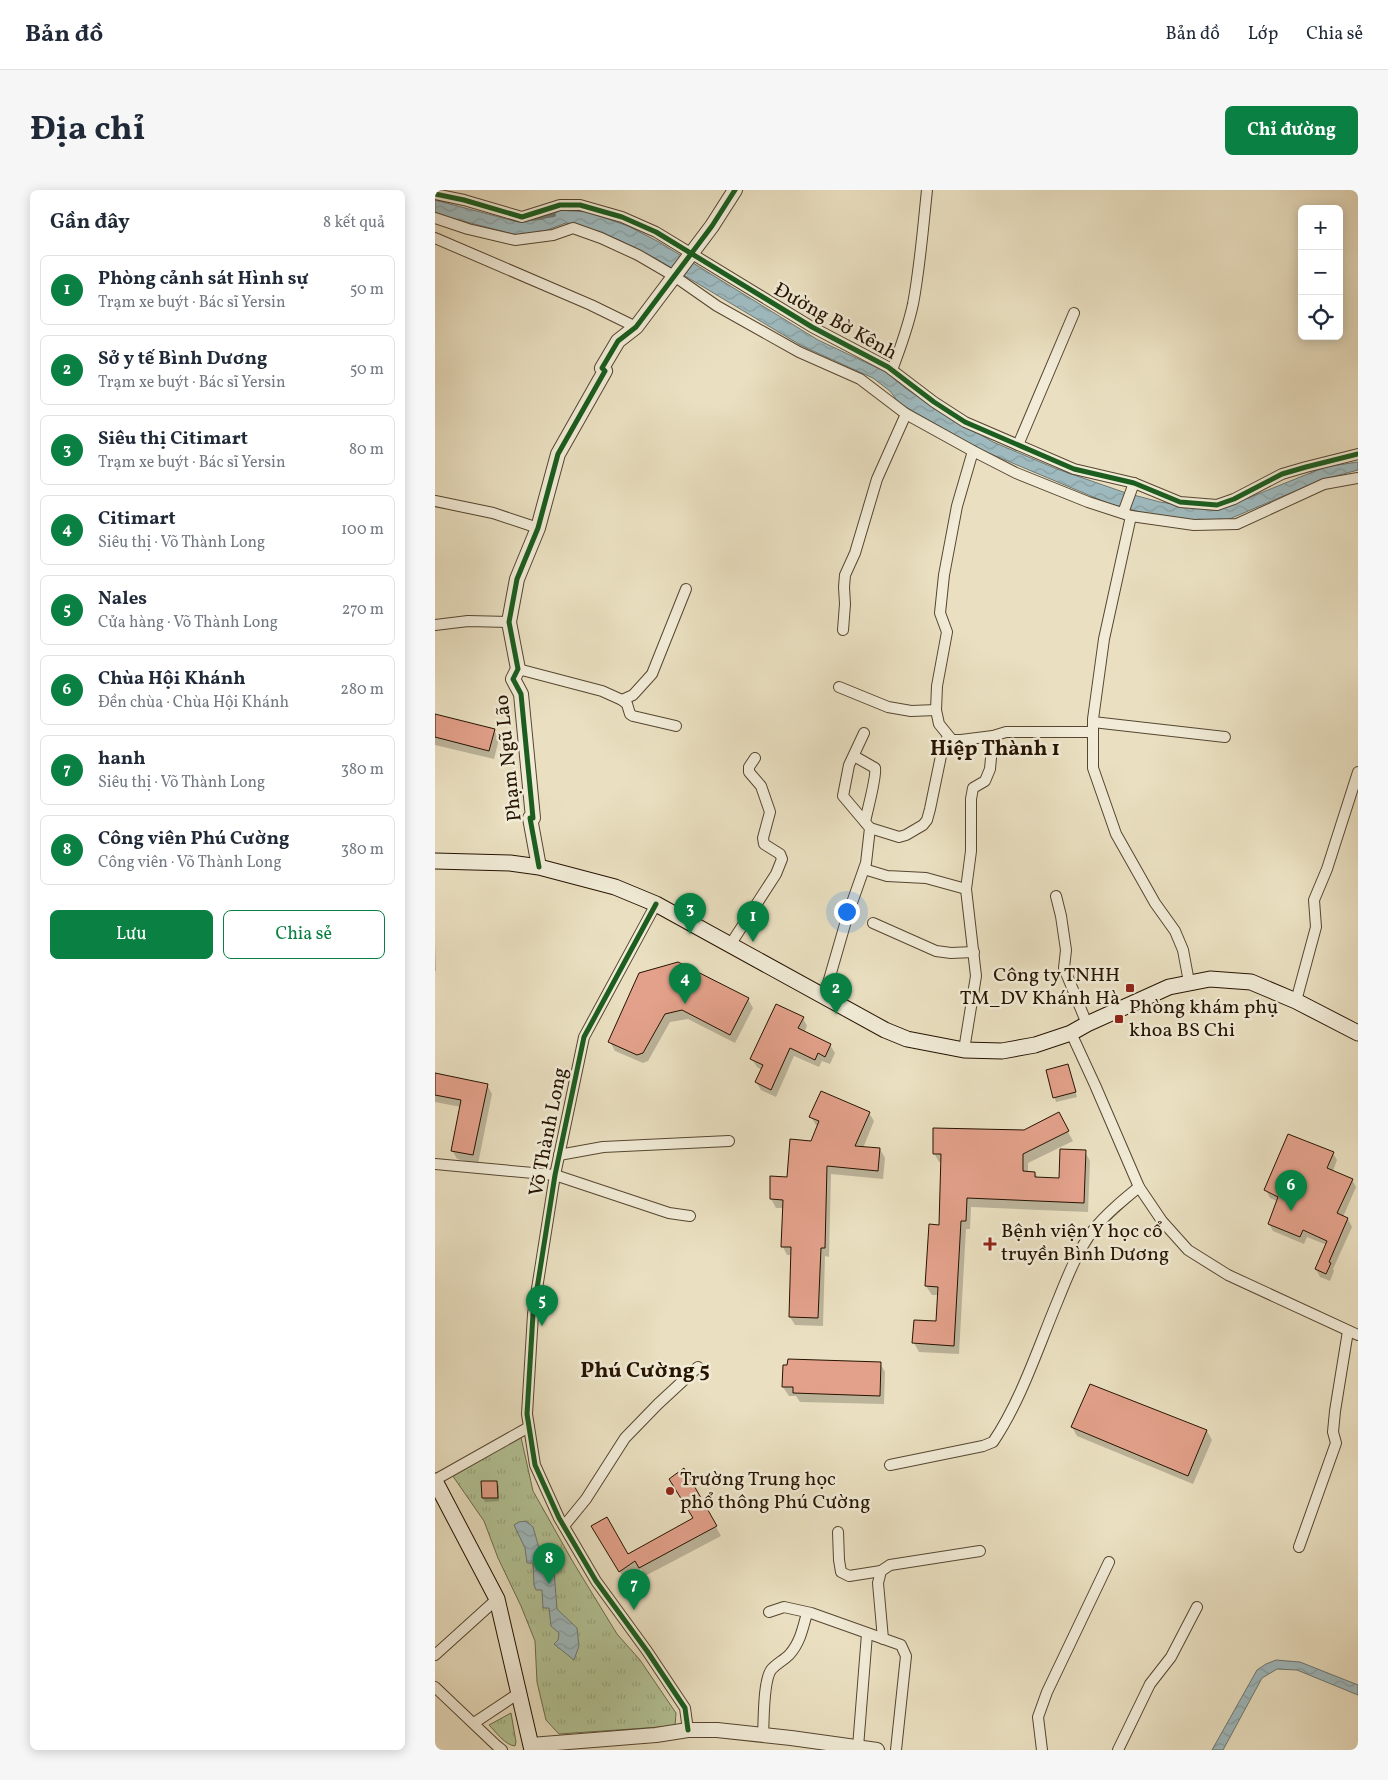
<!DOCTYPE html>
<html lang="vi">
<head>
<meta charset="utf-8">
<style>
  :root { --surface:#fff; --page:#f6f6f7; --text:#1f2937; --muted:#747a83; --line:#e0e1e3; --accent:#0b8043 }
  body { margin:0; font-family:Vollkorn,serif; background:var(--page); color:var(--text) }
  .controls { position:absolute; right:15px; top:15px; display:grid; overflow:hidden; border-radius:8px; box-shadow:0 2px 12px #0003 }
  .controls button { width:45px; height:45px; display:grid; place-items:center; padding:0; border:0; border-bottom:1px solid var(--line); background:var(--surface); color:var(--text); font:25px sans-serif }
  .you { position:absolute; left:411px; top:721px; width:18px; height:18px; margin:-12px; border:4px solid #fff; border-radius:50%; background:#1a73e8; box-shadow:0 0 0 8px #1a73e833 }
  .badge { display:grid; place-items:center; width:32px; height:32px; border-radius:50%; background:var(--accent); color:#fff; font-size:16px; font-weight:700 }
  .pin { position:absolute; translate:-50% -41px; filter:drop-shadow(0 1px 2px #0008) }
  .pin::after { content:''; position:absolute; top:26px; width:18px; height:15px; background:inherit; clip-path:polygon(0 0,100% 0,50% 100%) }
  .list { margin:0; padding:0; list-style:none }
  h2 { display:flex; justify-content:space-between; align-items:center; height:65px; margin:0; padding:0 20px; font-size:21px }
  h2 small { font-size:16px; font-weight:400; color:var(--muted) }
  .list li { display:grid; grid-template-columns:32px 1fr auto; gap:15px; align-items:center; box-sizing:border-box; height:70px; margin:0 10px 10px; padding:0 10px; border:1px solid var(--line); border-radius:8px }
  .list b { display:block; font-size:19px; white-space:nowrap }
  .list p { margin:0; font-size:16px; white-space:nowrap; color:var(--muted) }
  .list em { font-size:16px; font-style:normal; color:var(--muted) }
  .actions { display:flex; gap:10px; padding:15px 20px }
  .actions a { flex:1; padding:11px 0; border:1px solid var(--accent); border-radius:8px; text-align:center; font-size:18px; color:var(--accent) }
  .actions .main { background:var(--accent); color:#fff }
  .icon { flex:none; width:28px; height:28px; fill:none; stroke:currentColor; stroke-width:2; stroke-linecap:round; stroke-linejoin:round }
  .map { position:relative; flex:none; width:923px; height:1560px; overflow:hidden; border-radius:8px }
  header { display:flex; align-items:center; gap:30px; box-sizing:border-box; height:70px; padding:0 25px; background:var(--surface); border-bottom:1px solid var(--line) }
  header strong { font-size:24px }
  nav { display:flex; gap:28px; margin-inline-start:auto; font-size:18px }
  .intro { display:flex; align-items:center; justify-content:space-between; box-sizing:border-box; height:120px; padding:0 30px }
  h1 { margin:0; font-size:35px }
  .button { padding:12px 22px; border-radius:8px; background:var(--accent); color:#fff; font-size:18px; font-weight:700 }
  main { display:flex; gap:30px; padding:0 30px }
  aside { flex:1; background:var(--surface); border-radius:8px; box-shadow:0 2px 12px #0003 }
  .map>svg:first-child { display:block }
  .park { fill:url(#park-tufts); stroke:#6c6b4b }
  .water { fill:url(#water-waves); stroke:#6e7773 }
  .shadow { fill:#0003 }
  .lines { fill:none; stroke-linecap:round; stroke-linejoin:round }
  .stream { stroke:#6e7773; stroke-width:4 }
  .building { fill:#e3a18b; stroke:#251300 }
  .minor-casing { stroke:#564630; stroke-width:12 }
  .tertiary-casing { stroke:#564630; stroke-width:16 }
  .secondary-casing { stroke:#251300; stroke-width:17 }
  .minor { stroke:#f1ebd7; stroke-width:10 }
  .tertiary { stroke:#f1ebd7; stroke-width:14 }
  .secondary { stroke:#f1ebd7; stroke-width:15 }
  .cycleway-casing { stroke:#f1ebd7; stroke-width:8 }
  .cycleway { stroke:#1b5e20; stroke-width:5 }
  .poi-dot { fill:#8f2418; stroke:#f1ebd7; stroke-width:2 }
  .labels { text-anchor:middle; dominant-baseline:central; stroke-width:5; stroke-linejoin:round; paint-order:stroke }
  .street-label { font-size:20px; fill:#251300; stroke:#f1ebd7 }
  .poi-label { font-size:20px; fill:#251300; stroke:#f1ebd7; text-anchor:start }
  .neighbourhood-label { font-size:21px; font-weight:bold; fill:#251300; stroke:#f1ebd7 }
  .quarter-label { font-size:22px; font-weight:bold; fill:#251300; stroke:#f1ebd7 }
</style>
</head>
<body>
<header>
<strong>Bản đồ</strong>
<nav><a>Bản đồ</a><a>Lớp</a><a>Chia sẻ</a></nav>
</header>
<div class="intro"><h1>Địa chỉ</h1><a class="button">Chỉ đường</a></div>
<main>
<aside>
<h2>Gần đây<small>8 kết quả</small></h2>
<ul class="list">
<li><span class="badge">1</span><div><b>Phòng cảnh sát Hình sự</b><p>Trạm xe buýt · Bác sĩ Yersin</p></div><em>50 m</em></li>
<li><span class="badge">2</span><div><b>Sở y tế Bình Dương</b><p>Trạm xe buýt · Bác sĩ Yersin</p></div><em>50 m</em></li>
<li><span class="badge">3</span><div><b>Siêu thị Citimart</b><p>Trạm xe buýt · Bác sĩ Yersin</p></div><em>80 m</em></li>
<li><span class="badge">4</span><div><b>Citimart</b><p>Siêu thị · Võ Thành Long</p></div><em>100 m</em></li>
<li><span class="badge">5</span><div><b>Nales</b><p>Cửa hàng · Võ Thành Long</p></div><em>270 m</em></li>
<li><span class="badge">6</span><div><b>Chùa Hội Khánh</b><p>Đền chùa · Chùa Hội Khánh</p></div><em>280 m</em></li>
<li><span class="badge">7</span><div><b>hanh</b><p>Siêu thị · Võ Thành Long</p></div><em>380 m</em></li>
<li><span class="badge">8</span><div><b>Công viên Phú Cường</b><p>Công viên · Võ Thành Long</p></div><em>380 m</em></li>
</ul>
<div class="actions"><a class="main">Lưu</a><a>Chia sẻ</a></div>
</aside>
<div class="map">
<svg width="923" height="1560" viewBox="0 0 923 1560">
  <defs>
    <pattern id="park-tufts" width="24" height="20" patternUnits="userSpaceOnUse" patternTransform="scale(1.25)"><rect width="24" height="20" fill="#b3c396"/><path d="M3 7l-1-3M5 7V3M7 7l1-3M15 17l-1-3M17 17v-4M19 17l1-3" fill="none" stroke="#9aa780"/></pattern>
    <pattern id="water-waves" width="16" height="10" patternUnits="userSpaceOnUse" patternTransform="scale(1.25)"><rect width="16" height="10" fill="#9ebabf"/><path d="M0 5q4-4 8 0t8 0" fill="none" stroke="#889fa2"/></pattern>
  </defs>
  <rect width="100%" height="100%" fill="#eae0c1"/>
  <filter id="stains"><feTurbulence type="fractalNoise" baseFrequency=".004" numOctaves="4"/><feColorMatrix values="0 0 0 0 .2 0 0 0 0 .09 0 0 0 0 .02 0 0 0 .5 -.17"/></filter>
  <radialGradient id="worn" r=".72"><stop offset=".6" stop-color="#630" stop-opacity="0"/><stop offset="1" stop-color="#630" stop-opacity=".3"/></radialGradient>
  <g class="park">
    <path d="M85,1243l13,58 40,71 44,72 23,26 36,53 -1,13 -116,8 -13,-14 -9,-38 -2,-41 -14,-35 -23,-48 -14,-37 -34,-49z"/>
    <path d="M76,1523l5,29 -1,4c-10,-1 -19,-14 -26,-21z"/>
  </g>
  <g class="water">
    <path d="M0,10l83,22 25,-3 18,-9 27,2 40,14 31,16 159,98 68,32 19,16 33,22 55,32 64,27 69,24 34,9 46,7 20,-2 99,-40 33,-5v8l-37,10 -94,40h-42l-41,-7 -34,-9 -131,-55 -80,-46 -9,-12 -17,-13 -71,-32 -147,-88 -36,-18 -34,-12 -19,-5 -24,9 -25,3 -82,-21z"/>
    <path d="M91,1331l7,6 10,35 11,9 3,38 20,19 2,18 -5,14 -20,-16 4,-4 1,-7 -8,-7 -2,-18h-6l-1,-18h-6l-2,-5 -1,-22h-6l-2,-15 -11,-23 5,-3z"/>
    <path d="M841,1470l24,2 58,23v10l-61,-25 -20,-1 -15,9 -39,72h-11l45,-80 9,-6z"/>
  </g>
  <g class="shadow">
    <path d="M0,525l59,15 5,9 -5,20 -59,-14z"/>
    <path d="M0,754l1,27h-1z"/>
    <path d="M205,784l108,25 5,9 -18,35 -47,-24 -18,3 -22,39 -5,2 -28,-12 -5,-9z"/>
    <path d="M368,828l4,8 -3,7 26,12 5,8 -5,11 -8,-3 -3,6 -25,-11 -18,41 -15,-7 -5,-8 6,-12 -5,-3 -5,-8z"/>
    <path d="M633,876l9,31 -21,5 -9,-31z"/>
    <path d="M0,885l52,10 5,9 -14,70 -21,-5 -5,-9 9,-43 -26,-5z"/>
    <path d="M434,923l5,8 -11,27 17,1 5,9 -2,21 -52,-5 -2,83 -4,-1 -2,70 -28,-1 -5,-8 2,-62h-5l-4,-8 1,-39h-8l-5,-9 17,-21 23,-36 7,-16 -2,-1 -5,-8z"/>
    <path d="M628,933l10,18 -45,22v10h7l3,5 22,1 25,-27 5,9 -2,51 -117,-5 -1,22h-4l-7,125 -40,-2 -5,-9 23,-20 2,-28h-7l-6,-9 14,-60 2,-64h-3l-5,-9z"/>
    <path d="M898,963l4,7 -4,11 19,9 4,7 -13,30 5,2 4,8 -19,42 1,2 -4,10 -10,-4 -4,-8 11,-24 -20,-8 -3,7 -31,-13 -4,-7 8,-23 -7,-3 -4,-8z"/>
    <path d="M445,1173l5,9 -1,32 -84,-2 -4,-6h-7l-6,-9z"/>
    <path d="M637,1237l135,4 5,9 -19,44 -116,-48z"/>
    <path d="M249,1280l37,66 -76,40 -4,-7 -16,11 -32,-54 34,30 67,-38z"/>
    <path d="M47,1292h14l3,4v15l-14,1 -2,-4z"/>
  </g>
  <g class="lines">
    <path class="stream" d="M99,28l20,-3"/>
  </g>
  <g class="building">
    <path d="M0,524l60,15 -6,22 -54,-14z"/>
    <path d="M243,772l71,36 -19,37 -48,-25 -17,4 -22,39 -6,2 -29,-13 31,-69z"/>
    <path d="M341,814l28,13 -6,11 33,16 -6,13 -7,-4 -3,7 -25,-12 -19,42 -16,-8 8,-17 -13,-6z"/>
    <path d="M633,874l8,28 -23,6 -7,-28z"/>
    <path d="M0,883l53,11 -15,71 -22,-4 10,-51 -26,-5z"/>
    <path d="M386,901l49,21 -15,34 25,2 -2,23 -51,-5 -2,82h-4l-3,70 -29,-1 2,-70h-10l2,-47 -13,-1v-23l17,1 3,-38 21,2 8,-20 -10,-4z"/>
    <path d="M624,922l10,19 -46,23v17l12,1v5l24,1 1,-29 26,1 -2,53 -117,-5 -1,23h-5l-7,125 -42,-3 2,-23 22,1 2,-34 -13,-1 4,-62 10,1 2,-71h-8v-26l91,2z"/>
    <path d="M853,944l46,18 -7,16 26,11 -16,34 11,5 -19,44 2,1 -5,11 -11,-5 12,-28 -24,-11 -3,7 -32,-13 10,-27 -14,-7z"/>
    <path d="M353,1169l93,3 -1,34 -87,-3v-6h-11l1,-22h4z"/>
    <path d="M655,1194l117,46 -19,46 -117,-49z"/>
    <path d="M249,1278l33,58 -78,42 -4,-7 -16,11 -28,-46 16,-9 21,37 65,-36 -24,-39z"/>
    <path d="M46,1291h16l1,17h-16z"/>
  </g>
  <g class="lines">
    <g class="minor-casing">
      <g id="minor">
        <path d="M0,4l29,6 58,17 38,-12h20l42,12 34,15 156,95 76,40 46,35 31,20 109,47 60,14 46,19 37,3 17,-6 48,-25 24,-7 52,-13"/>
        <path d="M0,28l33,11 47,11 38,-5 20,-7 28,10 37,17 36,21 43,30 82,46 61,27 46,35 67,37 43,22 72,29 43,14 63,9 43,-1 87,-40 34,-6"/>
        <path d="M0,48l156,67 45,22"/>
        <path d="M457,180c8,-21 16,-43 21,-66 7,-37 10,-76 14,-114"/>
        <path d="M583,255l56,-132"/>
        <path d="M538,261l-16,55 -13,69 -4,38 7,19 -10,54 -1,24 3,14 13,16h9l32,-4"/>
        <path d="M0,311l58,12 45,15"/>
        <path d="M688,323l11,-30"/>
        <path d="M696,326l-27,123 -11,80v49l23,66 39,69 20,28 8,19 6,32"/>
        <path d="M0,435l33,-4 41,1"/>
        <path d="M408,440l2,-26 -1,-17 1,-12 10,-22 22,-74 29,-65"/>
        <path d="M83,479l84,22 20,9 5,4 3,10 3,2 43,10"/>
        <path d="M404,497l49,20 23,4 25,-1"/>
        <path d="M187,510l11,-5 19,-21 34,-85"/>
        <path d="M658,532l132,15"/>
        <path d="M419,566l21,12c2,8 -8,43 -10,54"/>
        <path d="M435,638l29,9 7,-2 17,-10 4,-5 3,-11 12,-58 6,-15"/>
        <path d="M429,679l23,7 39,2 40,11"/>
        <path d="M621,706l5,20 5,34 -2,18 23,56"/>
        <path d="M221,714l-72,133 -29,138 -22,139 -6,100 8,51 24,53 37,63 51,70 38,57 3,22"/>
        <path d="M438,733l63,28 15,2 23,-1"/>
        <path d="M295,755l46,-71 6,-15 -2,-5 -16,-10 -1,-6 7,-26 -9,-26 -12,-14v-5l6,-9"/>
        <path d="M389,807l24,-83 18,-51 4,-35 -27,-32 6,-31 15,-32"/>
        <path d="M861,811l20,-74 -2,-27 13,-31 31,-97"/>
        <path d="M636,843l24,52 44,102 23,34 26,29 40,25 130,60"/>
        <path d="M529,860l12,-74 -10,-87 5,-38v-52l2,-11 12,-7 5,-12 3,-33 13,-4h87"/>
        <path d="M124,965l44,-8 126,-6"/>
        <path d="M0,974l120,11 114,38 21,3"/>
        <path d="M455,1275l93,-19 10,-4c28,-41 46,-97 65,-142 10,-25 20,-50 36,-71 13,-16 29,-29 45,-42"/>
        <path d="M0,1290l94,-53"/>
        <path d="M129,1336l22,-27 39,-61 33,-34 40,-37"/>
        <path d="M403,1342l1,28 2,12 8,4 32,-5"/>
        <path d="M864,1357l37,-104 -3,-11 2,-21 13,-80"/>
        <path d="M334,1422l15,-5 27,6 90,32 5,11 -10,94"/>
        <path d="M448,1449l-5,-56 3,-12 9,-6 90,-14"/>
        <path d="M0,1465l62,-56"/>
        <path d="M0,1497l62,59 5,4"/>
        <path d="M39,1533l45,-30"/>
        <path d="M328,1545c1,-15 0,-53 8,-65 5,-6 13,-10 18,-15 11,-12 14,-27 18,-42"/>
        <path d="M423,1557l9,-113"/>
        <path d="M607,1560l-4,-33 9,-25 62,-130"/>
        <path d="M683,1560l32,-66 21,-27 26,-50"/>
      </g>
    </g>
    <g class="tertiary-casing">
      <g id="tertiary">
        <path d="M104,677l-9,-49h3l-12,-124 -8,-15 5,-10 -9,-47 8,-43 21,-51 20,-74 47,-83 -3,-3 16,-27 18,-14 76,-101 23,-36"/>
        <path d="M96,1555l125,-10 32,-5h29l74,8 86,12"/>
      </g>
    </g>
    <g class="secondary-casing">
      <g id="secondary">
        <path d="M0,671l75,2 29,4 76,20 41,17 229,126 22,9 57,11 38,1 33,-6 36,-12 16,-9 82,-37 41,-8 41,3 45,19 62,32"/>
        <path d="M0,1291l62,118 35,151"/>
      </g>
    </g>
    <use href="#minor" class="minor"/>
    <use href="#tertiary" class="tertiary"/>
    <use href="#secondary" class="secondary"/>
    <g class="cycleway-casing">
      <g id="cycleway">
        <path d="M0,4l29,6 58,17 38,-12h20l42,12 34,15 156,95 76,40 46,35 31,20 109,47 60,14 46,19 37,3 17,-6 48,-25 24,-7 52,-13"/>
        <path d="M104,677l-9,-49h3l-12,-124 -8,-15 5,-10 -9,-47 8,-43 21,-51 20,-74 47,-83 -3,-3 16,-27 18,-14 76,-101 23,-36"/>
        <path d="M221,714l-72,133 -29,138 -22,139 -6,100 8,51 24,53 37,63 51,70 38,57 3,22"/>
      </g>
    </g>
    <use href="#cycleway" class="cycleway"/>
  </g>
  <g class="poi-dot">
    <rect x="690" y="793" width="10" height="10" rx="2.5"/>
    <rect x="679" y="824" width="10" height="10" rx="2.5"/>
    <path d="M552.5 1046.5h5v5h5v5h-5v5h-5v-5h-5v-5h5z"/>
    <circle cx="235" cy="1301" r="5"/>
  </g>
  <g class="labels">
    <g class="street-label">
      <text transform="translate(400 132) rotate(29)">Đường Bờ Kênh</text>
      <text transform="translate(74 568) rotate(-96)">Phạm Ngũ Lão</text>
      <text transform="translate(114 942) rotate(-79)">Võ Thành Long</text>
    </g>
    <g class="poi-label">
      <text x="685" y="786" text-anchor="end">Công ty TNHH<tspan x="685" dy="23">TM_DV Khánh Hà</tspan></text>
      <text x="694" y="818">Phòng khám phụ<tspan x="694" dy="23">khoa BS Chi</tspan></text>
      <text x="566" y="1042">Bệnh viện Y học cổ<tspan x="566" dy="23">truyền Bình Dương</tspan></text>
      <text x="245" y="1290">Trường Trung học<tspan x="245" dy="23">phổ thông Phú Cường</tspan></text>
    </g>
    <g class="neighbourhood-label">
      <text x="560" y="559">Hiệp Thành 1</text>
    </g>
    <g class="quarter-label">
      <text x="210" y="1181">Phú Cường 5</text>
    </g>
  </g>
  <rect width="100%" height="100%" filter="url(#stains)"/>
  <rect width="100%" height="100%" fill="url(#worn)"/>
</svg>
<div class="controls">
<button>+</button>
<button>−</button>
<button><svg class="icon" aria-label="locate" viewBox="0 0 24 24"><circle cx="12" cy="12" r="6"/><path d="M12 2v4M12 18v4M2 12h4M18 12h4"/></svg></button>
</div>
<div class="you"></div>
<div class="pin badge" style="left:318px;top:752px">1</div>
<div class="pin badge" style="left:401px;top:824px">2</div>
<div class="pin badge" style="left:255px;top:744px">3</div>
<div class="pin badge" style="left:250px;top:814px">4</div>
<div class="pin badge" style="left:107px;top:1136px">5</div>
<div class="pin badge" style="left:856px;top:1021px">6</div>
<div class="pin badge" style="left:199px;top:1420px">7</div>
<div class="pin badge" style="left:114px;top:1394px">8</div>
</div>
</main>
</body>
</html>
